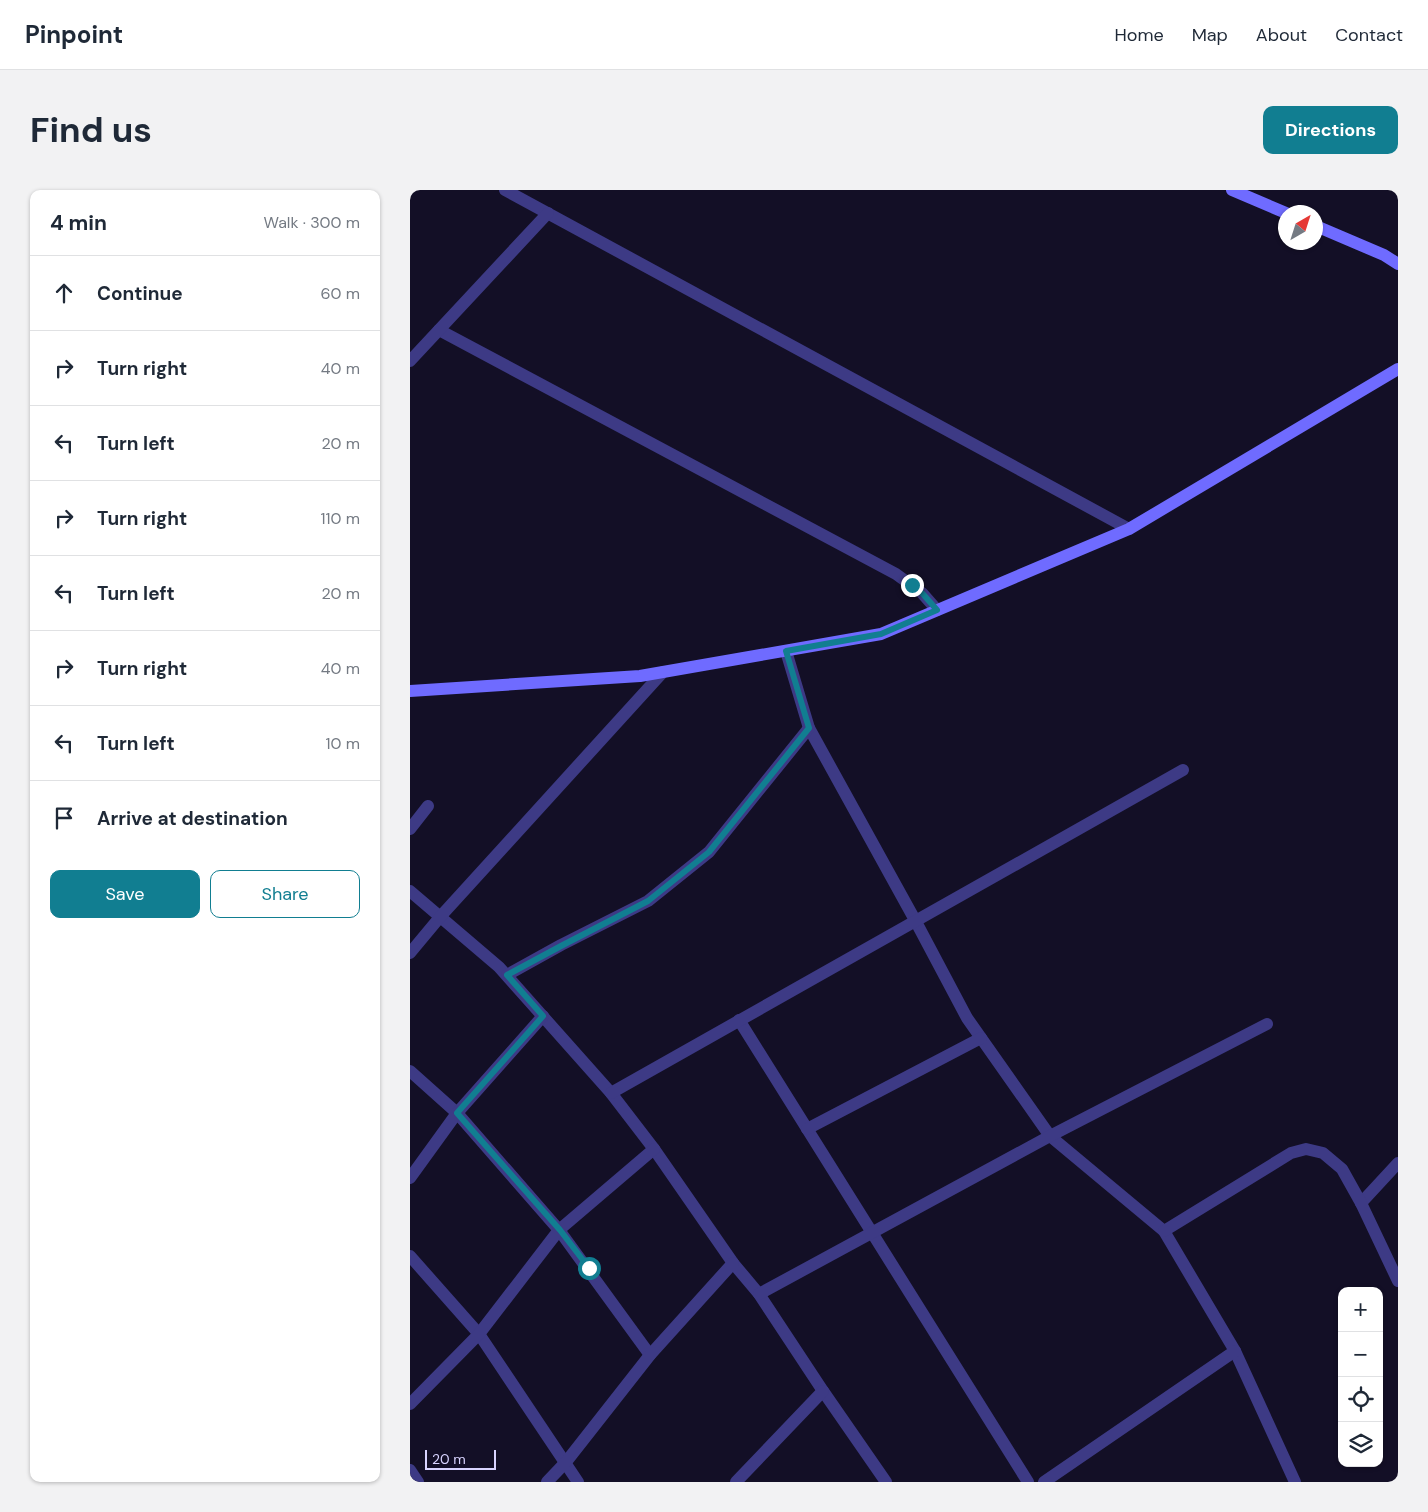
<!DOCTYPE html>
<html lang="en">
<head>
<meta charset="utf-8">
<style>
  :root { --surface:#fff; --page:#f2f2f3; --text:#1f2937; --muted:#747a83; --line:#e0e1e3; --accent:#117e91 }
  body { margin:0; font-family:"DM Sans",sans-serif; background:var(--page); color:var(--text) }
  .controls { position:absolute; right:15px; bottom:15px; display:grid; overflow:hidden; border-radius:10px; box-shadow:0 1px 4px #0004 }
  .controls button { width:45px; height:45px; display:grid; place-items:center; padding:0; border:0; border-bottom:1px solid var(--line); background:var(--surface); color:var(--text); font:25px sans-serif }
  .compass { position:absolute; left:868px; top:15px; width:45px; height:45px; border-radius:50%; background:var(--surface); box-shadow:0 1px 4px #0004; rotate:39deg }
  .scale { position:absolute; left:15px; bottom:12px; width:71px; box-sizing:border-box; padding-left:5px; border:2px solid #d9d4ff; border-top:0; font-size:14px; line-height:18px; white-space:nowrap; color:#d9d4ff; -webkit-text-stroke:4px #130f26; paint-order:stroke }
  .stop { position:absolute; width:15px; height:15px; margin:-11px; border:4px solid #117e91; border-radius:50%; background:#fff }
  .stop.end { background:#117e91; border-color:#fff; box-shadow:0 1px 5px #0008 }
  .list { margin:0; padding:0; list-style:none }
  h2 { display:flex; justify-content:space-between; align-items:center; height:65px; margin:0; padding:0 20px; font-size:21px }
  h2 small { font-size:16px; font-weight:400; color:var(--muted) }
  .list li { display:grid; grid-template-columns:32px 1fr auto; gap:15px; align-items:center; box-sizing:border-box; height:75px; padding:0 20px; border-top:1px solid var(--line) }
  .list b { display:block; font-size:19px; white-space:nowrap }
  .list em { font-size:16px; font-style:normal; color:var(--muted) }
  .actions { display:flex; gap:10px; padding:15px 20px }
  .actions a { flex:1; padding:11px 0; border:1px solid var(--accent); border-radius:10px; text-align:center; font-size:18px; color:var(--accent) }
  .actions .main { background:var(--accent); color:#fff }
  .icon { flex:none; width:28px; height:28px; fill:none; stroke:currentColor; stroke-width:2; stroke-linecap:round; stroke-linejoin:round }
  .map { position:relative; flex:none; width:988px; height:1292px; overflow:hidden; border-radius:10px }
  header { display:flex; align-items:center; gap:30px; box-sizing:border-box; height:70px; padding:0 25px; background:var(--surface); border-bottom:1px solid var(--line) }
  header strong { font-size:24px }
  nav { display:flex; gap:28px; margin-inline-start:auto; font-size:18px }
  .intro { display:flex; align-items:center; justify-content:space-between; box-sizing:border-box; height:120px; padding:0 30px }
  h1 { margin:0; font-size:35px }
  .button { padding:12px 22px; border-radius:10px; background:var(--accent); color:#fff; font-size:18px; font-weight:700 }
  main { display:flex; gap:30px; padding:0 30px }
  aside { flex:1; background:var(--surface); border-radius:10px; box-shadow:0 1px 4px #0004 }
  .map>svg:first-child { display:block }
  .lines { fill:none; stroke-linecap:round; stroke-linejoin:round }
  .street { stroke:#3d3a85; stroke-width:12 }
  .secondary { stroke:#6f6bff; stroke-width:12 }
  .route { stroke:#117e91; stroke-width:6 }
</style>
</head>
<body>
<header>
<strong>Pinpoint</strong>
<nav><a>Home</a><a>Map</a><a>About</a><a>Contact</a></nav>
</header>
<div class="intro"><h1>Find us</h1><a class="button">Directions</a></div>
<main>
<aside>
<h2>4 min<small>Walk · 300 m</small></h2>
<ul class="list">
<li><svg class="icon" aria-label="ahead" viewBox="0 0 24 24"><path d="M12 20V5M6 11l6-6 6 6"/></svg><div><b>Continue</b></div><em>60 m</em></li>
<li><svg class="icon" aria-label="right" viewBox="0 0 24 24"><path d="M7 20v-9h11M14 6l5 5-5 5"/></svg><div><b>Turn right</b></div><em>40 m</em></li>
<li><svg class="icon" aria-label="left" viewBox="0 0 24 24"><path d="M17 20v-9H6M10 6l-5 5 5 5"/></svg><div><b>Turn left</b></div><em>20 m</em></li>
<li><svg class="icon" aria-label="right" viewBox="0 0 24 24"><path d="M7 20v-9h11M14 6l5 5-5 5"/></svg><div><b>Turn right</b></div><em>110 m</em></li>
<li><svg class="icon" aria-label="left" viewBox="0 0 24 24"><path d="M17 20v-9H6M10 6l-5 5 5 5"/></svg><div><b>Turn left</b></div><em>20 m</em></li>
<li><svg class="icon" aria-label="right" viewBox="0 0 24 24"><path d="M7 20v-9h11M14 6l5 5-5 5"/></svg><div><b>Turn right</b></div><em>40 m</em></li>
<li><svg class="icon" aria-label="left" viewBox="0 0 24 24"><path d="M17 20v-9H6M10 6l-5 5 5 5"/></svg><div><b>Turn left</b></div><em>10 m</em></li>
<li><svg class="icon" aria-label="arrive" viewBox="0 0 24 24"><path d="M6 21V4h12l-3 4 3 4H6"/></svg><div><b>Arrive at destination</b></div></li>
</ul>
<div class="actions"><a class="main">Save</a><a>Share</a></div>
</aside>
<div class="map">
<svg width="988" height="1292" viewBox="0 0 988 1292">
  <rect width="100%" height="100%" fill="#130f26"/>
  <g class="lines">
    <g class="street">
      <path d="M95,0l624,339"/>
      <path d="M29,140l457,244 26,19 15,17"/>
      <path d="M0,171l138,-148"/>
      <path d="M376,461l23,77 106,192 52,98 83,118 114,95 71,120 60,131"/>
      <path d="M0,639l18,-23"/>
      <path d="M0,701l89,76 112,126 43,56 79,114 26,31 64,97 63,91"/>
      <path d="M0,763l30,-36 223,-245"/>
      <path d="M97,785l54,-30 87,-44 61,-49 100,-124"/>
      <path d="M329,830l289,462"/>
      <path d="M0,881l47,42 102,117 91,125"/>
      <path d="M201,903l572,-323"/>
      <path d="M397,939l174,-91"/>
      <path d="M0,988l47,-65 86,-97"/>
      <path d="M951,1013l37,-40"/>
      <path d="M754,1041l127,-78 15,-4 17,4 19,16 19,34 37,78"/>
      <path d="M0,1066l69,78 99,148"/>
      <path d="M349,1104l291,-158 217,-112"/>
      <path d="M0,1214l69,-70 80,-104 95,-81"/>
      <path d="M0,1280l8,12"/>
      <path d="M137,1292l19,-20 84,-107 83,-92"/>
      <path d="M326,1292l87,-91"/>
      <path d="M634,1292l191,-131"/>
    </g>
    <g class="secondary">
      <path d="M822,0l54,23"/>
      <path d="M906,36l68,29 14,9"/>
      <path d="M0,501l230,-15 241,-42 248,-105 269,-160"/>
    </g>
  </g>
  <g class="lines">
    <path class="route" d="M179,1078l-29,-38 -103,-117 86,-97 -36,-41 54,-29 87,-45 61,-49 100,-124 -23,-77 95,-17 56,-24 -15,-17 -10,-8"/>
  </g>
</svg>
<div class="controls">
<button>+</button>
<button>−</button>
<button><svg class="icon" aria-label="locate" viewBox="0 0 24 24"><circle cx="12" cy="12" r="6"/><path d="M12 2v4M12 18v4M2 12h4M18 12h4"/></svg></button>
<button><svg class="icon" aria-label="layers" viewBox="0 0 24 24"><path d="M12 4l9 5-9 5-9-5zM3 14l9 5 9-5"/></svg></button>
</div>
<svg class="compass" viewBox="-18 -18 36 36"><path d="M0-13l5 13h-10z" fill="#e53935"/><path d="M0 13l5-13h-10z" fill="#747a83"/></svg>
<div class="scale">20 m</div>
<div class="stop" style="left:179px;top:1078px"></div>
<div class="stop end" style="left:502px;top:395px"></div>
</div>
</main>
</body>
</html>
